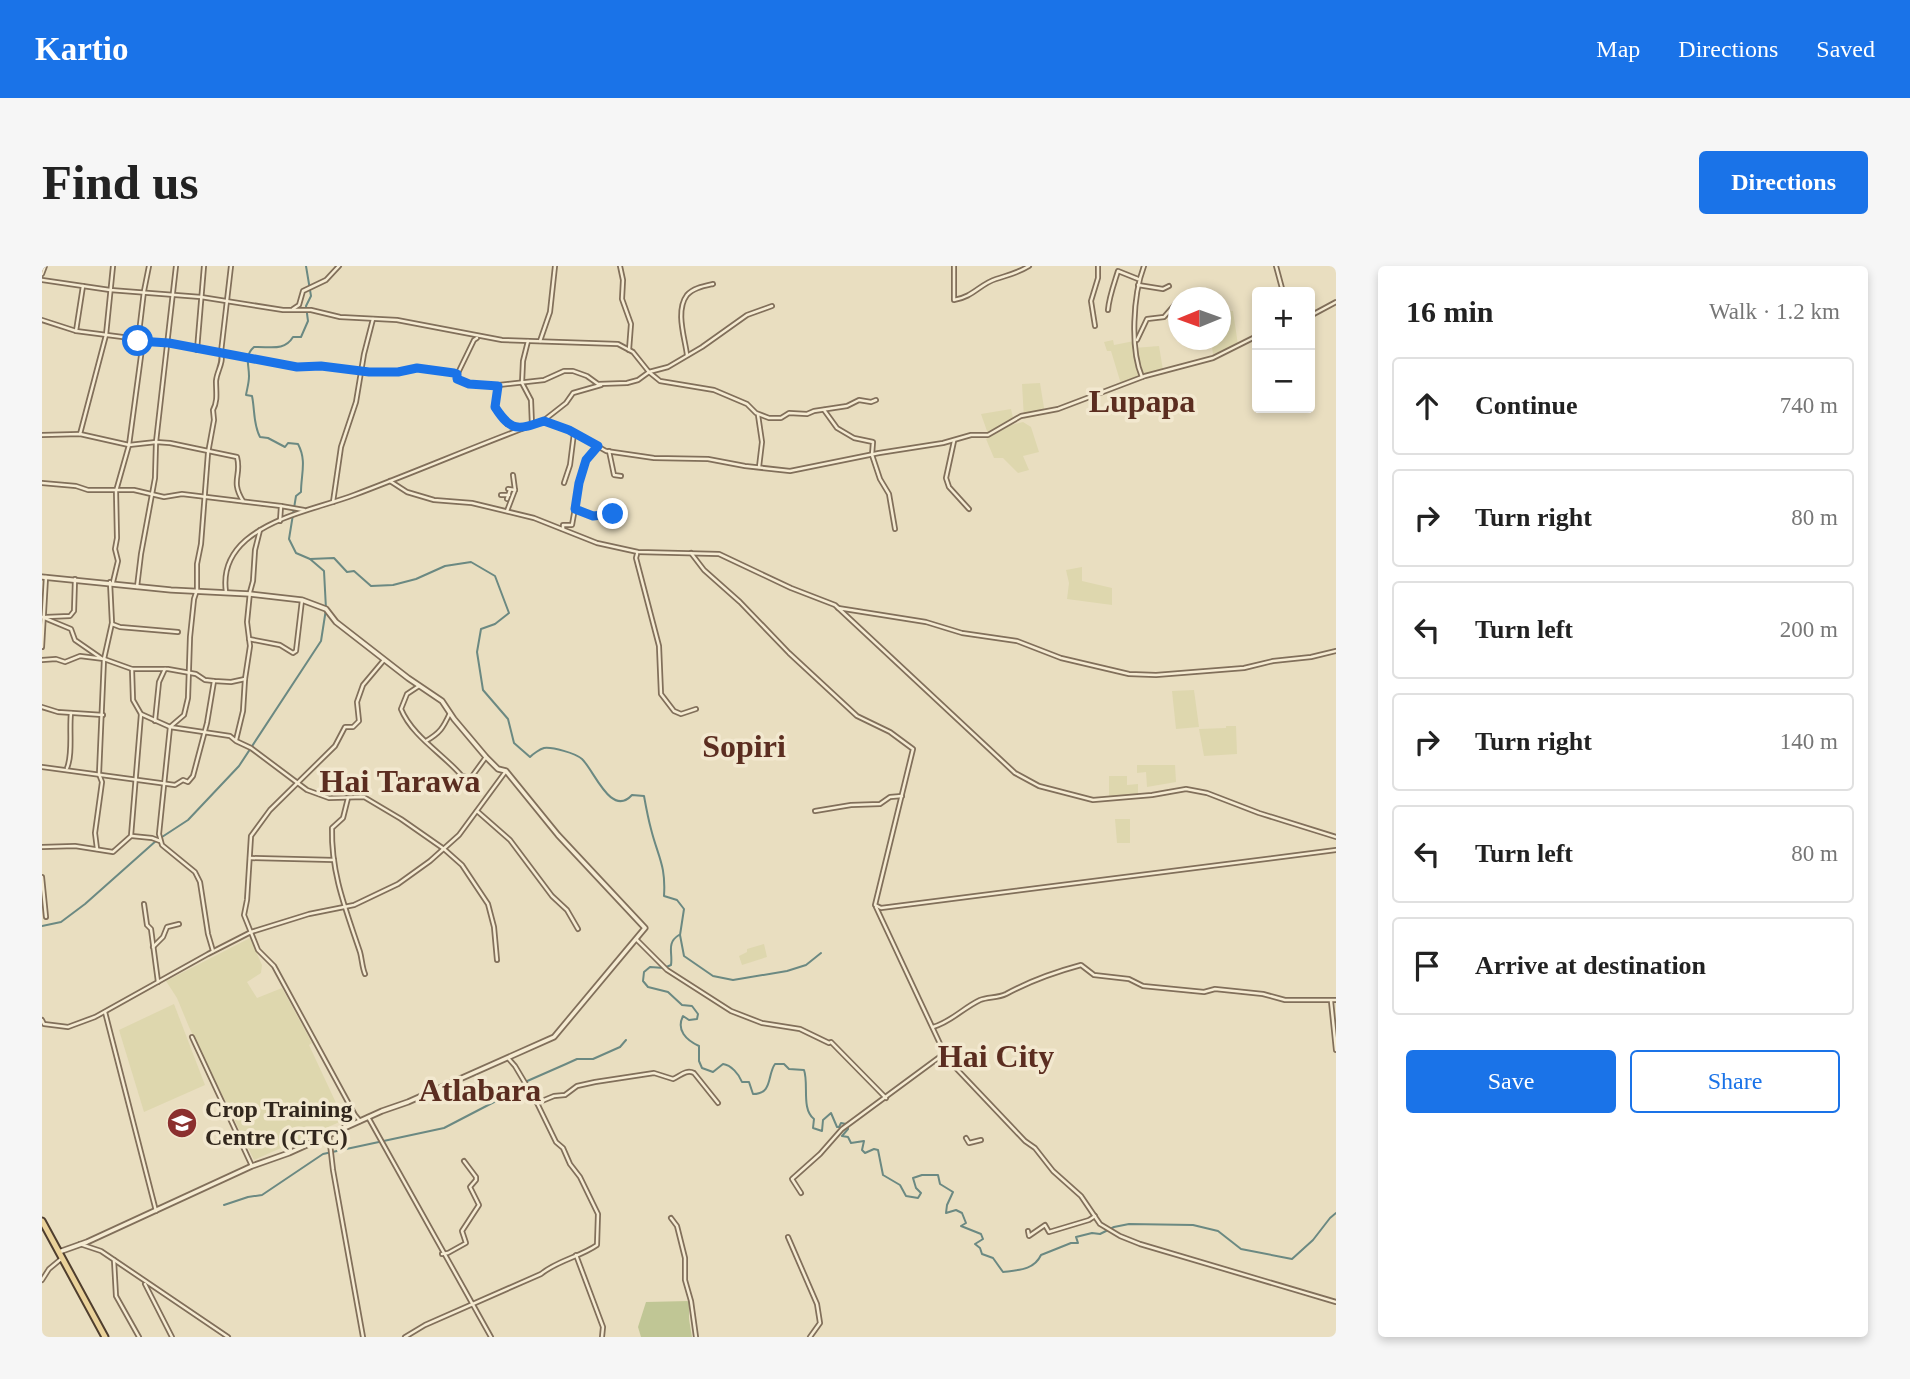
<!DOCTYPE html>
<html lang="en">
<head>
<meta charset="utf-8">
<style>
  :root { --surface:#fff; --page:#f6f6f6; --text:#222; --muted:#767676; --line:#e0e0e0; --accent:#1a73e8 }
  body { margin:0; font-family:"Times New Roman",serif; background:var(--page); color:var(--text) }
  .controls { position:absolute; right:21px; top:21px; display:grid; overflow:hidden; border-radius:7px; box-shadow:0 4px 10px #0003 }
  .controls button { width:63px; height:63px; display:grid; place-items:center; padding:0; border:0; border-bottom:2px solid var(--line); background:var(--surface); color:var(--text); font:35px sans-serif }
  .compass { position:absolute; left:1126px; top:21px; width:63px; height:63px; border-radius:50%; background:var(--surface); box-shadow:0 4px 10px #0003; rotate:269deg }
  .stop { position:absolute; width:21px; height:21px; margin:-16px; border:5px solid #1a73e8; border-radius:50%; background:#fff }
  .stop.end { background:#1a73e8; border-color:#fff; box-shadow:0 2px 7px #0008 }
  .list { margin:0; padding:0; list-style:none }
  h2 { display:flex; justify-content:space-between; align-items:center; height:91px; margin:0; padding:0 28px; font-size:30px }
  h2 small { font-size:23px; font-weight:400; color:var(--muted) }
  .list li { display:grid; grid-template-columns:46px 1fr auto; gap:21px; align-items:center; box-sizing:border-box; height:98px; margin:0 14px 14px; padding:0 14px; border:2px solid var(--line); border-radius:7px }
  .list b { display:block; font-size:26px; white-space:nowrap }
  .list em { font-size:23px; font-style:normal; color:var(--muted) }
  .actions { display:flex; gap:14px; padding:21px 28px }
  .actions a { flex:1; padding:16px 0; border:2px solid var(--accent); border-radius:7px; text-align:center; font-size:24px; color:var(--accent) }
  .actions .main { background:var(--accent); color:#fff }
  .icon { flex:none; width:38px; height:38px; fill:none; stroke:currentColor; stroke-width:2; stroke-linecap:round; stroke-linejoin:round }
  .map { position:relative; flex:none; width:1294px; height:1071px; overflow:hidden; border-radius:7px }
  header { display:flex; align-items:center; gap:42px; box-sizing:border-box; height:98px; padding:0 35px; background:var(--accent); color:#fff }
  header strong { font-size:33px }
  nav { display:flex; gap:38px; margin-inline-start:auto; font-size:24px }
  .intro { display:flex; align-items:center; justify-content:space-between; box-sizing:border-box; height:168px; padding:0 42px }
  h1 { margin:0; font-size:49px }
  .button { padding:18px 32px; border-radius:7px; background:var(--accent); color:#fff; font-size:24px; font-weight:700 }
  main { display:flex; gap:42px; padding:0 42px }
  aside { flex:1; background:var(--surface); border-radius:7px; box-shadow:0 4px 10px #0003 }
  .map>svg:first-child { display:block }
  .farmland { fill:#ded7ae }
  .green { fill:#c0c695 }
  .lines { fill:none; stroke-linecap:round; stroke-linejoin:round }
  .stream { stroke:#6b8982; stroke-width:2 }
  .minor-casing { stroke:#816f5a; stroke-width:6 }
  .tertiary-casing { stroke:#816f5a; stroke-width:7 }
  .primary-casing { stroke:#4f3e2e; stroke-width:9 }
  .minor { stroke:#f5ebd2; stroke-width:2.5 }
  .tertiary { stroke:#f5ebd2; stroke-width:3.5 }
  .primary { stroke:#ead29a; stroke-width:5 }
  .route { stroke:#1a73e8; stroke-width:9 }
  .labels { text-anchor:middle; dominant-baseline:central; stroke-width:7; stroke-linejoin:round; paint-order:stroke }
  .poi-label { font-size:24px; font-weight:bold; fill:#32271d; stroke:#f2e8cf; text-anchor:start }
  .district-label { font-size:32px; font-weight:bold; fill:#5b2d20; stroke:#f2e8cf }
</style>
</head>
<body>
<header>
<strong>Kartio</strong>
<nav><a>Map</a><a>Directions</a><a>Saved</a></nav>
</header>
<div class="intro"><h1>Find us</h1><a class="button">Directions</a></div>
<main>
<div class="map">
<svg width="1294" height="1071" viewBox="0 0 1294 1071">
  <rect width="100%" height="100%" fill="#e9dec0"/>
  <g class="farmland">
    <path d="M1179,45h12l5,34 -25,9 -2,-14h9z"/>
    <path d="M1071,74l1,5 20,-4v7l25,-2 4,24 -42,14 -10,-33h-4l-3,-9z"/>
    <path d="M998,117l5,31 -21,5 -2,-35z"/>
    <path d="M969,143l3,13 -26,12 -7,-20z"/>
    <path d="M981,156l8,5 8,25 -16,4 6,14 -11,3 -15,-15h-9l-8,-19 25,-14z"/>
    <path d="M1040,301v14l30,7v17l-45,-6 2,-16 -3,-13z"/>
    <path d="M1152,424l5,37 -23,2 -4,-38z"/>
    <path d="M1184,460h10l1,28 -33,2 -5,-27 27,-1z"/>
    <path d="M1095,499h38l1,17 -29,5 -1,-15 -9,1z"/>
    <path d="M1067,510h18v9l11,-1v12l-29,1z"/>
    <path d="M1073,553h15v24h-13z"/>
    <path d="M208,672l12,27 -1,8 -14,9 10,16 25,-10 30,55 -3,2 35,75 -90,40 -65,-133 -12,-29 -11,-17z"/>
    <path d="M722,678l3,13 -25,8 -3,-9 8,-4v-3z"/>
    <path d="M132,738l31,81 -61,27 -25,-82z"/>
  </g>
  <path class="green" d="M647,1035v18l3,18h-51l-3,-10 8,-25z"/>
  <g class="lines">
    <g class="stream">
      <path d="M268,293l24,-1 13,14 7,-1 17,15 22,-1 23,-6 29,-13 26,-4 24,14 14,37 -14,11 -14,5 -4,23 6,38 25,29 6,24 16,14c3,-3 10,-8 14,-9 9,-1 31,5 38,11 12,11 29,59 50,36l12,1c2,11 4,22 7,33 7,28 15,36 13,67l13,4 7,9 -4,26 4,21 29,20 20,4 54,-9 19,-6 15,-12"/>
      <path d="M120,571l26,-17 51,-54 82,-125 5,-32 -2,-38 -14,-12 -14,-6 -7,-14 7,-43 5,-4c0,-18 6,-31 -3,-48l-10,-1 -3,4 -17,-9 -8,-1c-7,-13 -5,-27 -8,-41l-6,-1c1,-6 3,-12 3,-19 0,-12 -5,-20 5,-29 15,-1 30,5 39,-10h8l7,-16 -2,-15 5,-10 -5,-30"/>
      <path d="M0,660l19,-4 24,-18 72,-64"/>
      <path d="M637,669c-13,8 -6,18 -8,30l-7,3 -14,-1 -6,5 -1,9 5,6 20,5 14,13 10,1 6,8 -1,5 -8,1 -6,-4c-7,14 3,24 16,30v15l3,7 11,4 10,-8c8,1 16,10 19,18h7l4,12c20,0 14,-19 22,-30h9l5,5 15,1c5,14 -3,39 10,49l-1,9 9,3 1,-11 8,-7 6,14h2l2,-4 5,1"/>
      <path d="M806,860v3l-6,7 6,1 3,6 13,-2 -2,9 3,3 9,-4 4,1 5,25 17,10 6,11 12,2 3,-5 -5,-5 -3,-10 9,-3h16l2,9 13,8 -6,13 -1,8 10,-3 6,3 4,10 -5,3 20,8 2,5 -8,5 5,4 2,6 11,4 10,14c16,-2 31,-2 38,-17l30,-12h7l-2,-6 16,-4 8,1 14,-7 15,-3 64,1 25,6 23,18 51,10 21,-19 17,-22 6,-5"/>
      <path d="M182,939l24,-8 14,-2 61,-41 121,-26 52,-27 29,-19 41,-18 11,-5h16l27,-12 6,-7"/>
    </g>
    <g class="minor-casing">
      <g id="minor">
        <path d="M578,0l3,14 -1,19 9,25 -2,26"/>
        <path d="M912,0v34c19,-3 26,-16 42,-21 12,-4 22,-6 33,-13"/>
        <path d="M1234,0l7,26"/>
        <path d="M0,8l3,-8"/>
        <path d="M0,14l68,10 91,7 82,13h28l29,7 57,3 105,20 116,4 15,8 16,20 11,9 54,9 33,14 9,9 13,5h12l8,-5 18,1 7,-3 33,-5 12,-6 12,2 5,-2"/>
        <path d="M1096,19l25,4 6,-3"/>
        <path d="M251,43l6,-4 4,-14 23,-11 13,-14"/>
        <path d="M1066,44c1,-13 6,-26 10,-39l20,8"/>
        <path d="M1268,50l26,-14"/>
        <path d="M0,54l34,11 93,12 128,24 24,-1 47,5h30l19,-3 37,5 3,6 8,4 25,3 54,-6 20,-9h9l14,5 11,8 29,-1 11,-3 11,-8 19,-5 34,-20 45,-32 25,-9"/>
        <path d="M1053,60l-4,-25 7,-23v-12"/>
        <path d="M34,65l7,-45"/>
        <path d="M1095,74l10,-21 17,-2 14,-16"/>
        <path d="M96,75l6,-50 5,-25"/>
        <path d="M486,75l-5,20 -1,22 9,17 1,25"/>
        <path d="M498,75l10,-29 5,-46"/>
        <path d="M155,84l7,-84"/>
        <path d="M645,89c-2,-17 -12,-44 0,-60 6,-7 17,-9 26,-11"/>
        <path d="M415,109l17,-35 3,-2"/>
        <path d="M1100,111c-12,-28 -9,-82 2,-111"/>
        <path d="M456,120l-3,21 12,17 14,5"/>
        <path d="M782,144l13,18 17,10 19,4 -1,13 8,24 9,15 6,35"/>
        <path d="M716,149l4,27 -3,25"/>
        <path d="M501,155l23,-18 7,-10 28,-8"/>
        <path d="M38,168l26,-99 7,-69"/>
        <path d="M0,169l38,-1 49,11 27,-3 14,1 67,14c5,19 -7,23 6,44"/>
        <path d="M912,175l-8,37 3,9 20,22"/>
        <path d="M567,185l5,24 7,1"/>
        <path d="M471,209l2,15"/>
        <path d="M348,215l17,11 27,8 38,3 62,15 63,25 41,9 81,2 72,34 44,17 180,168 24,13 54,14 59,-5 34,-6 21,4 52,20 77,24"/>
        <path d="M0,217l34,3 12,4h46l30,7 18,-3 99,12 -1,15"/>
        <path d="M522,217l6,-18 4,-32"/>
        <path d="M459,229h8"/>
        <path d="M465,233l3,-9"/>
        <path d="M291,236l8,-55 15,-45 8,-48 9,-35"/>
        <path d="M239,240l23,4"/>
        <path d="M533,243l18,7 25,-3"/>
        <path d="M465,245l8,-21 -7,-1"/>
        <path d="M521,263v-4h9l9,-51 5,-14 12,-14"/>
        <path d="M649,287l13,17 36,32 49,51 68,63 33,16 23,17 -38,156 6,3 455,-58"/>
        <path d="M595,288l-1,4 23,88 2,48 13,17 7,3 15,-5"/>
        <path d="M71,316l5,-21 -3,-12 2,-11 -1,-47 13,-46 14,-104"/>
        <path d="M95,321l4,-33 14,-76 1,-36 20,-176"/>
        <path d="M184,326c-3,-21 4,-38 20,-52 30,-25 73,-32 108,-45 64,-24 126,-51 189,-74l26,9 37,21 48,7 54,1 37,7 45,5 89,-18 64,-10 28,-8h17l33,-19 37,-7 87,-33 68,-18 44,-22"/>
        <path d="M796,342l88,14 36,11 55,8 44,17 68,16 27,1 88,-7 29,-7 38,-4 25,-6"/>
        <path d="M0,351l29,12 4,11 26,18"/>
        <path d="M4,351l24,-1 4,-5 1,-32"/>
        <path d="M70,358l8,3 58,5"/>
        <path d="M207,373l31,6 13,8 3,-2 6,-51"/>
        <path d="M0,381l4,-70"/>
        <path d="M0,394l14,-1 9,3 15,-6 24,3 28,10h36l28,5 9,6 9,1 17,1 14,-3"/>
        <path d="M377,420l-12,8 -6,15c11,27 42,45 60,66l9,4 16,-22"/>
        <path d="M0,441l16,5 45,3"/>
        <path d="M99,448l29,13 60,9 6,5 15,7 56,42 22,8 35,-1 37,22 43,30 18,16 26,39 6,23 3,33"/>
        <path d="M113,455l4,-39 6,-13"/>
        <path d="M194,474l7,-29 2,-32 5,-33 -3,-24 3,-30 3,-11 2,-31 5,-20"/>
        <path d="M384,475c14,-8 17,-13 24,-28"/>
        <path d="M0,501l133,18 8,-5 5,2 5,-6 14,-53 7,-42"/>
        <path d="M25,502c6,-14 2,-38 4,-55"/>
        <path d="M306,532l-5,20 -11,10c-1,46 14,82 28,124 2,7 2,15 5,22"/>
        <path d="M435,545l33,29 42,56 15,14 11,19"/>
        <path d="M773,545l36,-6 29,-1 10,-7 12,-1"/>
        <path d="M90,570l20,2 8,3"/>
        <path d="M0,581l33,-1 38,6 18,-16 10,-122 -8,-14 -1,-31"/>
        <path d="M55,583l-2,-16 7,-51 -3,-8 5,-115 8,-36 -2,-41"/>
        <path d="M208,592l84,2"/>
        <path d="M0,611l4,40"/>
        <path d="M102,638l3,21 4,4 7,53"/>
        <path d="M834,641l66,141 9,15 74,78 10,7 18,23 28,25 19,28 20,12 20,8 196,58"/>
        <path d="M594,673l31,31 64,41 31,12 38,6 29,14 2,-1 55,56"/>
        <path d="M111,681l10,-10 4,-10 12,-3"/>
        <path d="M171,685l-5,-17 -8,-52 -5,-10 -33,-27 -3,-11 11,-107 14,-12 4,-17 2,-61 4,-38 3,-9v-26l4,-20 7,-91 6,-33 -1,-10c5,-9 3,-18 3,-29 1,-11 8,-17 5,-29l10,-86"/>
        <path d="M1289,735l5,49"/>
        <path d="M63,746l51,199"/>
        <path d="M0,754l2,4 24,3 27,-10 113,-63 43,-22 58,-18 45,-9 44,-21 32,-23 29,-26 47,-64"/>
        <path d="M891,761c18,-5 30,-19 47,-27 8,-3 18,-2 26,-6 22,-12 49,-22 75,-29l13,10 35,4 14,7 61,6 11,-3 48,5 22,6h51"/>
        <path d="M150,771l60,129"/>
        <path d="M466,792l7,8 22,37 17,-7 11,-1 12,-9 18,-4 59,-9 19,6c7,-3 13,-10 21,-6l24,30"/>
        <path d="M326,851l123,220"/>
        <path d="M318,855l-5,-6 -81,-149 -16,-16 -14,-35 3,-15 4,-64 19,-26 65,-64 10,-19h8l6,-6 -2,-19 6,-17 21,-25"/>
        <path d="M302,862l5,-20"/>
        <path d="M287,869l4,35 30,167"/>
        <path d="M924,872l3,5 12,-3"/>
        <path d="M759,927l-9,-14 28,-25 22,-25 103,-76"/>
        <path d="M629,952l6,8 8,32v22l6,21 5,36"/>
        <path d="M986,965l1,5 16,-11 4,7 40,-12 6,-4"/>
        <path d="M746,971l29,67 3,19 -10,14"/>
        <path d="M38,978l21,7 127,86"/>
        <path d="M400,988l6,-1 18,-10 -4,-12 17,-26 -9,-18 6,-7v-3l-12,-16"/>
        <path d="M534,989l27,72 -1,10"/>
        <path d="M72,994l2,36 23,41"/>
        <path d="M0,1014l7,-11 12,-10"/>
        <path d="M103,1018l27,53"/>
        <path d="M363,1071l20,-12 116,-51c17,-14 39,-17 56,-29l1,-31 -18,-37 -10,-13 -7,-16 -7,-6 -19,-39"/>
      </g>
    </g>
    <g class="tertiary-casing">
      <path id="tertiary" d="M0,311l129,13 79,4 52,6 24,9 10,13 72,56 34,23 12,18 32,38 12,12 8,2 52,64 87,93 -91,109 -146,65 -26,9 -93,42 -37,13 -165,76 -28,10"/>
    </g>
    <g class="primary-casing">
      <path id="primary" d="M0,955l63,116"/>
    </g>
    <use href="#minor" class="minor"/>
    <use href="#tertiary" class="tertiary"/>
    <use href="#primary" class="primary"/>
  </g>
  <g class="lines">
    <path class="route" d="M96,75l31,2 128,24 24,-1 48,6h29l19,-4 37,5 3,1v5l12,5 29,2 -3,21c16,25 23,23 49,14l25,9 29,16 -12,14 -7,23 -4,26 18,7 20,-2"/>
  </g>
  <defs>
    <g id="university-disc" transform="scale(1.575)"><circle r="9.5" fill="#8b302f" stroke="#f2e8cf"/><path d="M0-5L7-2L0 1L-7-2ZM-4 1L0 2.5L4 1V4Q0 6-4 4Z" fill="#fff"/></g>
  </defs>
  <g fill-rule="evenodd">
    <use href="#university-disc" x="140" y="857"/>
  </g>
  <g class="labels">
    <g class="poi-label">
      <text x="163" y="843">Crop Training<tspan x="163" dy="28">Centre (CTC)</tspan></text>
    </g>
    <g class="district-label">
      <text x="1100" y="135">Lupapa</text>
      <text x="702" y="480">Sopiri</text>
      <text x="358" y="515">Hai Tarawa</text>
      <text x="954" y="790">Hai City</text>
      <text x="438" y="824">Atlabara</text>
    </g>
  </g>
</svg>
<div class="controls">
<button>+</button>
<button>−</button>
</div>
<svg class="compass" viewBox="-18 -18 36 36"><path d="M0-13l5 13h-10z" fill="#e53935"/><path d="M0 13l5-13h-10z" fill="#767676"/></svg>
<div class="stop" style="left:96px;top:75px"></div>
<div class="stop end" style="left:571px;top:248px"></div>
</div>
<aside>
<h2>16 min<small>Walk · 1.2 km</small></h2>
<ul class="list">
<li><svg class="icon" aria-label="ahead" viewBox="0 0 24 24"><path d="M12 20V5M6 11l6-6 6 6"/></svg><div><b>Continue</b></div><em>740 m</em></li>
<li><svg class="icon" aria-label="right" viewBox="0 0 24 24"><path d="M7 20v-9h11M14 6l5 5-5 5"/></svg><div><b>Turn right</b></div><em>80 m</em></li>
<li><svg class="icon" aria-label="left" viewBox="0 0 24 24"><path d="M17 20v-9H6M10 6l-5 5 5 5"/></svg><div><b>Turn left</b></div><em>200 m</em></li>
<li><svg class="icon" aria-label="right" viewBox="0 0 24 24"><path d="M7 20v-9h11M14 6l5 5-5 5"/></svg><div><b>Turn right</b></div><em>140 m</em></li>
<li><svg class="icon" aria-label="left" viewBox="0 0 24 24"><path d="M17 20v-9H6M10 6l-5 5 5 5"/></svg><div><b>Turn left</b></div><em>80 m</em></li>
<li><svg class="icon" aria-label="arrive" viewBox="0 0 24 24"><path d="M6 21V4h12l-3 4 3 4H6"/></svg><div><b>Arrive at destination</b></div></li>
</ul>
<div class="actions"><a class="main">Save</a><a>Share</a></div>
</aside>
</main>
</body>
</html>
